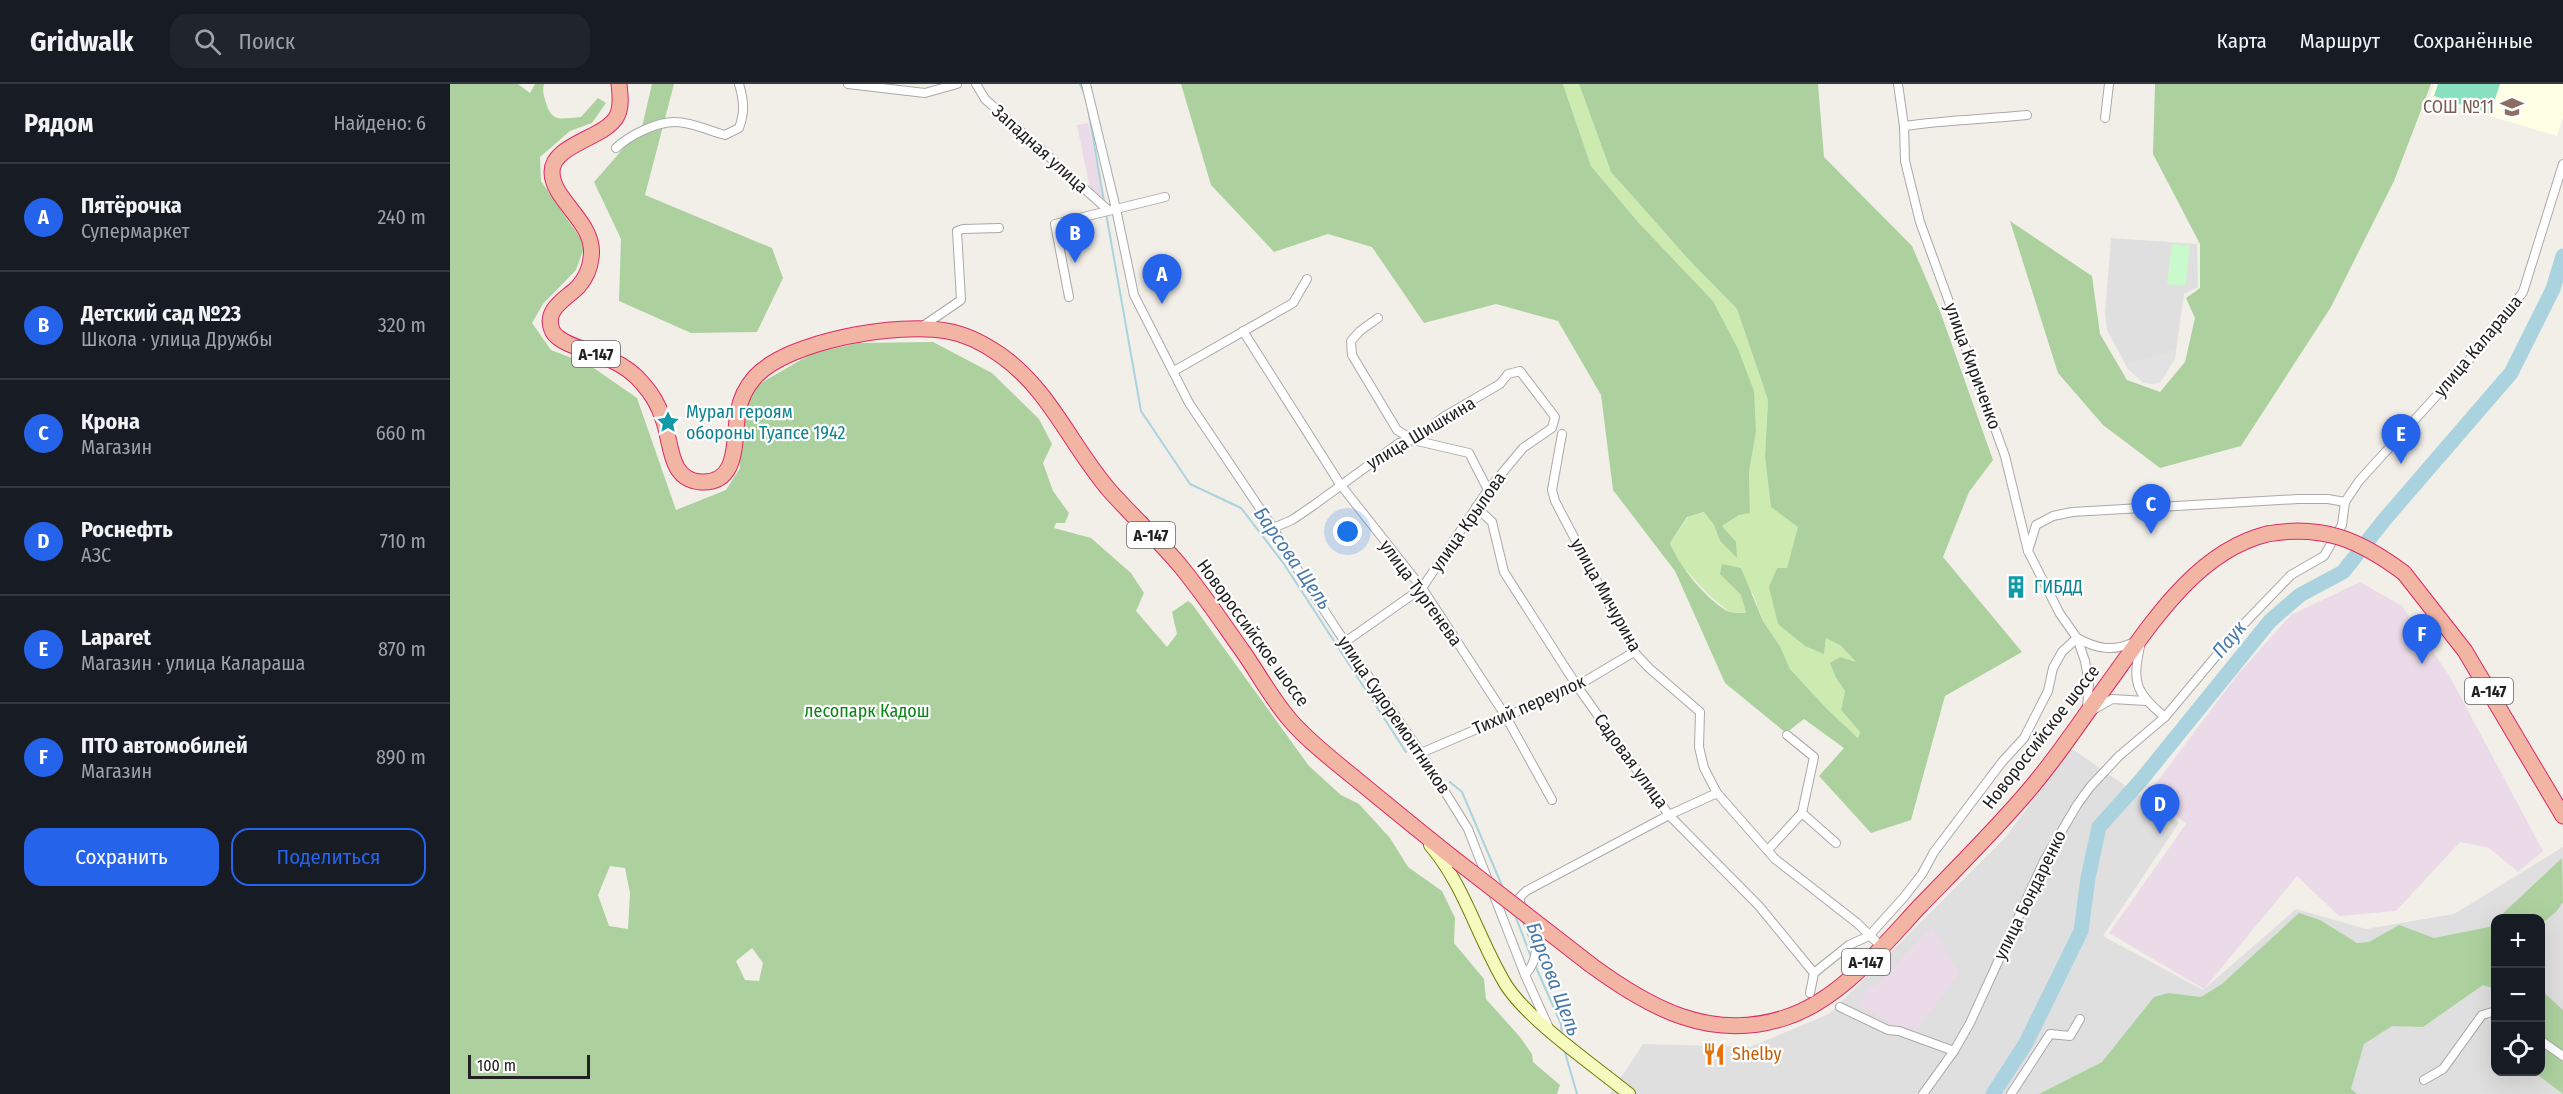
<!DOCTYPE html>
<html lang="ru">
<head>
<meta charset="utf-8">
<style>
  :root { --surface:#171b24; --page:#20242c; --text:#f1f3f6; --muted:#9ea1a6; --line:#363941; --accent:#2563eb }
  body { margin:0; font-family:"Fira Sans Condensed",sans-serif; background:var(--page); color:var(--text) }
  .controls { position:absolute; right:18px; bottom:18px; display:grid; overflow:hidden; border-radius:12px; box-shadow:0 6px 24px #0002 }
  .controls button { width:54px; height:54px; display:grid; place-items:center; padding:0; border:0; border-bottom:2px solid var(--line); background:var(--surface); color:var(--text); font:30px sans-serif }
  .scale { position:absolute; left:18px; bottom:15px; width:122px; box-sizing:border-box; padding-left:6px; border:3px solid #222; border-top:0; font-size:16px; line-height:21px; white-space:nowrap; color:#222; -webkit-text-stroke:4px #fff; paint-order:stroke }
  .you { position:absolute; left:898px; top:448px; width:21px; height:21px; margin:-15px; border:4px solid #fff; border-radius:50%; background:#1a73e8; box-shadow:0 0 0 9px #1a73e833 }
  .badge { display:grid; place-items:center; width:39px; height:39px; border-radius:50%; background:var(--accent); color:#fff; font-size:20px; font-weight:700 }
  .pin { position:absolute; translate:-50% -50px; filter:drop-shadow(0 2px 3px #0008) }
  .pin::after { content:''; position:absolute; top:32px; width:21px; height:18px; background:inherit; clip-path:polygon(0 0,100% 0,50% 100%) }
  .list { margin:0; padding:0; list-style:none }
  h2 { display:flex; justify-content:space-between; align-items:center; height:78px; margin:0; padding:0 24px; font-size:26px }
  h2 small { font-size:20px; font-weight:400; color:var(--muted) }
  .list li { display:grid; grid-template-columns:39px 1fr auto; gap:18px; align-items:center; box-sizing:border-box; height:108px; padding:0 24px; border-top:2px solid var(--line) }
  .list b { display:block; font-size:22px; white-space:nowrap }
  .list p { margin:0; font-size:20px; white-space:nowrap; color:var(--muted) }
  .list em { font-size:20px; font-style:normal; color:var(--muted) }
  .actions { display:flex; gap:12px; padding:18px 24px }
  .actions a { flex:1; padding:14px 0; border:2px solid var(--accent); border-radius:18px; text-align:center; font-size:21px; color:var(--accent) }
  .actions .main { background:var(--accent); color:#fff }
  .icon { flex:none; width:33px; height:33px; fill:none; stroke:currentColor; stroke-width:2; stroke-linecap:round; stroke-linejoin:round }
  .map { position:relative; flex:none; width:2113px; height:1010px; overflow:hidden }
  header { display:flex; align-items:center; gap:36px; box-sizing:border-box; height:84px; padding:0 30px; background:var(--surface); border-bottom:2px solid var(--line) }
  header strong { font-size:28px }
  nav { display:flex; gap:33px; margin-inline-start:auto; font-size:21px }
  .search { width:420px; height:54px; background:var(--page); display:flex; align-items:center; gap:15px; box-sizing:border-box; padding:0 21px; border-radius:18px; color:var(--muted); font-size:22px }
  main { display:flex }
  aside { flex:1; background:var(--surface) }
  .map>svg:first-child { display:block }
  .residential { fill:#e0dfdf; fill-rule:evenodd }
  .industrial { fill:#ebdbe8 }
  .education { fill:#ffffe5 }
  .grass { fill:#cdebb0 }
  .forest { fill:#add19e; fill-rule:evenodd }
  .park { fill:#c8facc }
  .pitch { fill:#88e0be }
  .parking { fill:#e2e2e2 }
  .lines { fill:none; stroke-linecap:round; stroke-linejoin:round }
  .stream { stroke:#aad3df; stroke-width:2 }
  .river { stroke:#aad3df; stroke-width:15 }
  .minor-casing { stroke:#a9a9a9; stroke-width:10 }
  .secondary-casing { stroke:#707d05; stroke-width:14 }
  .trunk-casing { stroke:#dc2a67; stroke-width:17 }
  .minor { stroke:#fff; stroke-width:8 }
  .secondary { stroke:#f7fabf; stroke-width:12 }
  .trunk { stroke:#f2b4a3; stroke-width:15 }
  .trunk-bridge-casing { stroke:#dc2a67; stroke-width:17; stroke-linecap:butt }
  .trunk-bridge { stroke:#f2b4a3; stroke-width:15 }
  .labels { text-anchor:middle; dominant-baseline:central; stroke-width:4.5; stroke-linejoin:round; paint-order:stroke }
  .shield { fill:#fff; stroke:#646464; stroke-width:1.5 }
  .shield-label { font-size:16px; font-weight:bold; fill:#222 }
  .education-label { font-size:18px; fill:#785e54; stroke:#fff; text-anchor:end }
  .street-label { font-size:18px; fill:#222; stroke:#fff }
  .culture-label { font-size:18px; fill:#0d838f; stroke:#fff; text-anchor:start }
  .park-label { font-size:18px; fill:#0c8416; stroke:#fff }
  .food-label { font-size:18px; fill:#c56008; stroke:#fff; text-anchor:start }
  .water-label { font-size:20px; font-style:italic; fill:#4a7aab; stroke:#fff }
</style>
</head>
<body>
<header>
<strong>Gridwalk</strong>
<div class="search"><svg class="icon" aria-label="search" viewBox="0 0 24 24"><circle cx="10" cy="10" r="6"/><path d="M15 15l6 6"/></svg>Поиск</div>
<nav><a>Карта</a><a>Маршрут</a><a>Сохранённые</a></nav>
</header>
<main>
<aside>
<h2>Рядом<small>Найдено: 6</small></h2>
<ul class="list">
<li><span class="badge">A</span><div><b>Пятёрочка</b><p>Супермаркет</p></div><em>240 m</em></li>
<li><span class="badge">B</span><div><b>Детский сад №23</b><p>Школа · улица Дружбы</p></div><em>320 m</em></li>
<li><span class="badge">C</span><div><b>Крона</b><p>Магазин</p></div><em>660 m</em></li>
<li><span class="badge">D</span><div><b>Роснефть</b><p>АЗС</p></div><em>710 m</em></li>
<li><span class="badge">E</span><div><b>Laparet</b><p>Магазин · улица Калараша</p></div><em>870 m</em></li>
<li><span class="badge">F</span><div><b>ПТО автомобилей</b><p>Магазин</p></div><em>890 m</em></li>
</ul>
<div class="actions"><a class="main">Сохранить</a><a>Поделиться</a></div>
</aside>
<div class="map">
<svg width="2113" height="1010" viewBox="0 0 2113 1010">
  <rect width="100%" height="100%" fill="#f2efe9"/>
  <g class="residential">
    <path d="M1661,154l86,6 1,43 -14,7 -9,64 -15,24 -7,2 -9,-1 -16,-14 -21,-39 -2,-16z"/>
    <path d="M1621,664l108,75 -76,113 100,54 93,-81 70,20 88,-15 109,-67v247h-953l33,-50 107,3 79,-33 176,-176zM2046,834h44v154h-44z"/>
  </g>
  <g class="industrial">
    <path d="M638,39l16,74 -7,1 -7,-9 -13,-64z"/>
    <path d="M1910,498l42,24 48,71 93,174 -25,21 -29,-24 -29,-6 -64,69 -57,5 -42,-40 -93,113 -95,-56 77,-109 -36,-33 88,-117 53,-59z"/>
    <path d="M1482,843l27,47 -47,62 -54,-32 8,-10 -2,-2 7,-7 3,2z"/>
  </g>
  <path class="education" d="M1984,0h129v33l-6,19 -127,-38z"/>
  <path class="grass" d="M1113,0h16l32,88 79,89 47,48 31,91 -3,56 34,71 -12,41 37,86 2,-16 15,8 17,18 -22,14 9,13 -4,19 19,22 -2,6 -30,-28 -38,-41 -10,-23 -17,-25 -10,-27 -32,-20 20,21 5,18 -17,-1 -20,-17 -31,-33 -8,-19 18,-26 17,-5 9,13 6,16 2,-15 17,-11 11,-3 -1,-40 7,-40 -43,-131 -75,-79 -47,-56z"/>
  <g class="forest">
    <path d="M0,0h68l12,9 5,-9h9c-2,7 0,12 2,19 6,21 17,15 35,14l17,-19 8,5 -14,20 -22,8 -30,26 1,24 44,64 -9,25 -33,34 -11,19 19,27 37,14 49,34 39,112 50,-20 14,-22 -1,-39 13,-41 61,-35 45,-10 75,-1 59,31 47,46 13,25 -9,19 10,28 16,22 -4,10h-9l-2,5 37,10 40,35 13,20 -8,18 31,36 10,-13 -5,-22 16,-11 4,3 117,162 32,29 18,9 31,34 18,29 34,24 13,27 -1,25 30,36 2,20 34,38 12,17 1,8 27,23 -3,9h-1107zM160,782l15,2 5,25 -2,36 -19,-3 -11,-31zM302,864l11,15 -4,18 -14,-1 -9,-19z"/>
    <path d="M202,0h22l-29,111 127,53 11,30 -26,54 -66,1 -72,-32 2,-62 -27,-57 48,-55z"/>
    <path d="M731,0h382l28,82 47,56 75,79 25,48 16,42 2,41 -7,40 1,41 -11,2 -17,11 14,16 1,16 -17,-17 -6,-16 -10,-13 -17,5 -17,26c9,23 35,55 57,68 5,2 13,2 19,2l-5,-18 -21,-21 2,-10 19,4 22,53 17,25 10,23 38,41 30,28 2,-6 -19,-22 4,-19 -9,-13 -6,-15 10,-6 16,5 -15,-16 -15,-8 -2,16 -19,-8 -27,-22 -9,-37 8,-19h10l11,-41 -27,-20 -6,-51 3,-56 -31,-91 -47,-48 -79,-89 -32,-88h239l6,73 88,89 28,65 53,149 -24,32 -26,65 79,95 -77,44 -34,124 -40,13 -52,-57 25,-28 -40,-29 -18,14 -61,-50 -50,-112 -62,-81 -12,-95 -43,-74 -62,-17 -72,19 -52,-76 -44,-13 -54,18 -63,-67z"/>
    <path d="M1705,0h276l-37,97 -63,126 -90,139 -81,22 -57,-43 -45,-52 -48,-152 82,55 8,58 27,46 33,12 25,-30 10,-44 -9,-20 14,-10v-44l-47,-90z"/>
    <path d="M2112,774l1,44 -7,10 -15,12 -1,-6h-42z"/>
    <path d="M1849,829l21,7 37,23 12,-1 30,-17 35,13 55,-11 6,-6v68l-12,-4 -60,42 -31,-1 -28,18 -13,45 6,5h-318l63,-32 52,-65 14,-4 33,4 21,-13z"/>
    <path d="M2091,906l22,20v84l-29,-22h6z"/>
  </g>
  <path class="park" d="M1722,160l18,2 -5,40 -18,-2z"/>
  <path class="pitch" d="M1988,0h62l-10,30 -56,-18z"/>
  <path class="parking" d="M1726,265l-1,9 -10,17 -5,7 -7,2 -9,-1 -19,-18z"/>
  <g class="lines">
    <g class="stream">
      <path d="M630,0l5,11"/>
      <path d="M638,25l16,92"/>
      <path d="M656,129l35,198 49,73 51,24 43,56 122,188"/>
      <path d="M1000,698l12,10 41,96"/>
      <path d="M1065,831l16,42"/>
      <path d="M1085,881l26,59 1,11"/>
      <path d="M1114,965l13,45"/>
    </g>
    <path class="river" d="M1543,1010l33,-51 55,-112 7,-53 11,-51 43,-48 128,-158 30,-26 43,-23 42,-53 126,-146 42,-84 10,-33"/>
    <g class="minor-casing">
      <g id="minor">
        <path d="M398,0l77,9 32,-9"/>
        <path d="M526,0l9,15 123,111"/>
        <path d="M636,0l30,125 18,86 55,108 84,125 26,44 46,70 76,111 47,76 57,146 24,53"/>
        <path d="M1448,0l6,42 1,35 15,61 85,234 23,95 32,63 17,24 8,23 4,22 -2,25"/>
        <path d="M1655,34l4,-34"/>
        <path d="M1454,42c41,-6 82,-7 123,-11"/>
        <path d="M166,64c14,-13 40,-26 59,-26 16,0 35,9 50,13l14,-7c6,-16 5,-27 0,-44"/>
        <path d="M619,213l-14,-73 110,-27"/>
        <path d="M928,234l-18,13 -9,10 1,14 45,75 16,10 56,13 19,37"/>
        <path d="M470,244l41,-28 -4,-69 6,-2 36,-1"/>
        <path d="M793,247l97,153 82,104 83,127 47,85"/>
        <path d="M724,287l119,-68 14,-24"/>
        <path d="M1112,350l-10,56 3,11 79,151 15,16 51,44 -1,35 5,21 13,25 58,66 82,64 25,24"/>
        <path d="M1026,423l16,15 12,50 73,114 92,129 90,91 55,67"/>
        <path d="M823,444l19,-8 22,-15 85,-62 14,-3 32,-24 55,-32 8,-10 12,-3 35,46 -3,11 -29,20 -35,42 -66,98 -77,54"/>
        <path d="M1578,467l8,-26 17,-9 19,-4 226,-13h30l17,3"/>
        <path d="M1627,554c20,11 37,14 57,4"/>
        <path d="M1691,558c-9,39 -7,50 24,75"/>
        <path d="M1643,626l19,-11 34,2"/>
        <path d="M1337,651l27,22 -12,56 34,30"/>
        <path d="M971,669l156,-67 57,-34"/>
        <path d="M1318,766l34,-37"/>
        <path d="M1364,889l35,-28 20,-9 35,-39 18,-23 12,-22 68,-90 22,-24 24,-47 5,-23 9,-16 15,-14"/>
        <path d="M1075,891c23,-26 3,-45 -5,-73v-5l6,-6 143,-76 48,-22"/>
        <path d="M1360,909l4,-20"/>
        <path d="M1390,923l48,23 11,1 55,20"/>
        <path d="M2090,956l23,16"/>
        <path d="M1974,996l19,-11 39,-54 14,-4"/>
        <path d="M1473,1010l31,-43 16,-28 74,-162 33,-56 13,-18 29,-31 46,-39 72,-86 54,-56 33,-19 18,-31 3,-23 14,-21 120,-132 44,-57 40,-128"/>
        <path d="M1561,1010l39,-60 20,2 10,-17"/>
      </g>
    </g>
    <g class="secondary-casing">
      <path id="secondary" d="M980,761c35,41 48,94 76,140 23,36 89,81 123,109"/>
    </g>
    <g class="trunk-casing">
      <g id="trunk">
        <path d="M169,0c1,10 3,22 -2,32 -11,22 -65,28 -65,56 0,29 45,51 39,86 -1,10 -6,21 -13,29 -12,12 -36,23 -25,45 8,14 44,20 58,28 11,5 24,14 32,24 9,10 16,22 20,35 9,23 5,61 38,63 39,2 32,-43 37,-69 2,-13 8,-26 17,-36 34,-37 144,-55 192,-46 18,3 36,12 52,23 50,34 72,92 111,137 23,26 50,50 72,77 22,27 42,57 62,85 15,22 28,46 46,67 19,22 44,41 66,59 34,28 67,55 101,82"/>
        <path d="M1954,489l61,78 98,165"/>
        <path d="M1141,881c57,42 119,77 193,53 55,-17 97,-70 135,-111 33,-34 66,-67 97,-102 31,-34 58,-74 85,-112 44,-59 90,-140 166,-159"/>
      </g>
    </g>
    <use href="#minor" class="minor"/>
    <use href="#secondary" class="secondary"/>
    <use href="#trunk" class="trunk"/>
    <g class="trunk-bridge-casing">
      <g id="trunk-bridge">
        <path d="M1817,450c56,-10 93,6 137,39"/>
        <path d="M1007,777l134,104"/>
      </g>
    </g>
    <use href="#trunk-bridge" class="trunk-bridge"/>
  </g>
  <defs>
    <g id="school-bare" transform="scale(1.8)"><path d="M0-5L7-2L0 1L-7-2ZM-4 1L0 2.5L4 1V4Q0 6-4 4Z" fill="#8d6e63" stroke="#fff" stroke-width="2.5" paint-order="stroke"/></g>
    <g id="sight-bare" transform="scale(1.8)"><path d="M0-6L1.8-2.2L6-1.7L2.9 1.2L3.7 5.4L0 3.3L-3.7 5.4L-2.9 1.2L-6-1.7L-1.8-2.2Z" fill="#0f9aa8" stroke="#fff" stroke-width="2.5" paint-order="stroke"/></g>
    <g id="building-bare" transform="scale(1.8)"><path d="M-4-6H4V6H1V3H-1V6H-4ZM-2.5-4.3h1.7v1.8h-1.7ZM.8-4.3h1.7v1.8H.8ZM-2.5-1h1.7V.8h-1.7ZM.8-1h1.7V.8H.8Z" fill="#0f9aa8" stroke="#fff" stroke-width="2.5" paint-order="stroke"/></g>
    <g id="restaurant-bare" transform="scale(1.8)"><path d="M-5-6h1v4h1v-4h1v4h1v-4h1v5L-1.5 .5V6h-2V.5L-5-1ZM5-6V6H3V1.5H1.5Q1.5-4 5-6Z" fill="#e8710a" stroke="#fff" stroke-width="2.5" paint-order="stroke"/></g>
  </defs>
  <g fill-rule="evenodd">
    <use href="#school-bare" x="2062" y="23"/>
    <use href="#sight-bare" x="218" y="338"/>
    <use href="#building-bare" x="1566" y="503"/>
    <use href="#restaurant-bare" x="1264" y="970"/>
  </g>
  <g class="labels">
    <g class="shield">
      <rect x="122" y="257" width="48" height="26" rx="4.5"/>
      <rect x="677" y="438" width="48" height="26" rx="4.5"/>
      <rect x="2015" y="594" width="48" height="26" rx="4.5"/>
      <rect x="1392" y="865" width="48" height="26" rx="4.5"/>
    </g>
    <g class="shield-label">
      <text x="146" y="270">А-147</text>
      <text x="701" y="451">А-147</text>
      <text x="2039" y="607">А-147</text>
      <text x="1416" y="878">А-147</text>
    </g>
    <g class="education-label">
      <text x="2044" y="23">СОШ №11</text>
    </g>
    <g class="street-label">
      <text transform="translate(590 65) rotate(42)">Западная улица</text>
      <text transform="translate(2028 262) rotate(-50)">улица Калараша</text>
      <text transform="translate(1523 282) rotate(70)">улица Кириченко</text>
      <text transform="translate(971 349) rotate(-31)">улица Шишкина</text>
      <text transform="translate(1018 438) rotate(-55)">улица Крылова</text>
      <text transform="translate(971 509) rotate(54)">улица Тургенева</text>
      <text transform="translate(1156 511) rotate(61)">улица Мичурина</text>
      <text transform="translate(803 549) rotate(54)">Новороссийское шоссе</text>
      <text transform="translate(1079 621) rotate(-24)">Тихий переулок</text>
      <text transform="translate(944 631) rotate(56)">улица Судоремонтников</text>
      <text transform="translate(1591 653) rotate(-52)">Новороссийское шоссе</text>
      <text transform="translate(1181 677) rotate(54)">Садовая улица</text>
      <text transform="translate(1580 811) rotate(-64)">улица Бондаренко</text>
    </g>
    <g class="culture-label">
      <text x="236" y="328">Мурал героям<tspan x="236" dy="21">обороны Туапсе 1942</tspan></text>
      <text x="1584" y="503">ГИБДД</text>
    </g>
    <g class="park-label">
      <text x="417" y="627">лесопарк Кадош</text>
    </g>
    <g class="food-label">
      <text x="1282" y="970">Shelby</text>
    </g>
    <g class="water-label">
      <text transform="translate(843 474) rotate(55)">Барсова Щель</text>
      <text transform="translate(1779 555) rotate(-50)">Паук</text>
      <text transform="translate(1104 895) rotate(69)">Барсова Щель</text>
    </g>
  </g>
</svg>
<div class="controls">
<button>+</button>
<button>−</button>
<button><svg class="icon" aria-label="locate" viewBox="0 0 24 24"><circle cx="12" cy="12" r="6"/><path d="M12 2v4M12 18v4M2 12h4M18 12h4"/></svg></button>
</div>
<div class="scale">100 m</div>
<div class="you"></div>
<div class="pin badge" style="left:712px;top:220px">A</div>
<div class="pin badge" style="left:625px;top:179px">B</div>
<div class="pin badge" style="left:1701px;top:450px">C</div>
<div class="pin badge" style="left:1710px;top:750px">D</div>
<div class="pin badge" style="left:1951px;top:380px">E</div>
<div class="pin badge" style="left:1972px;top:580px">F</div>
</div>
</main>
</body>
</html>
